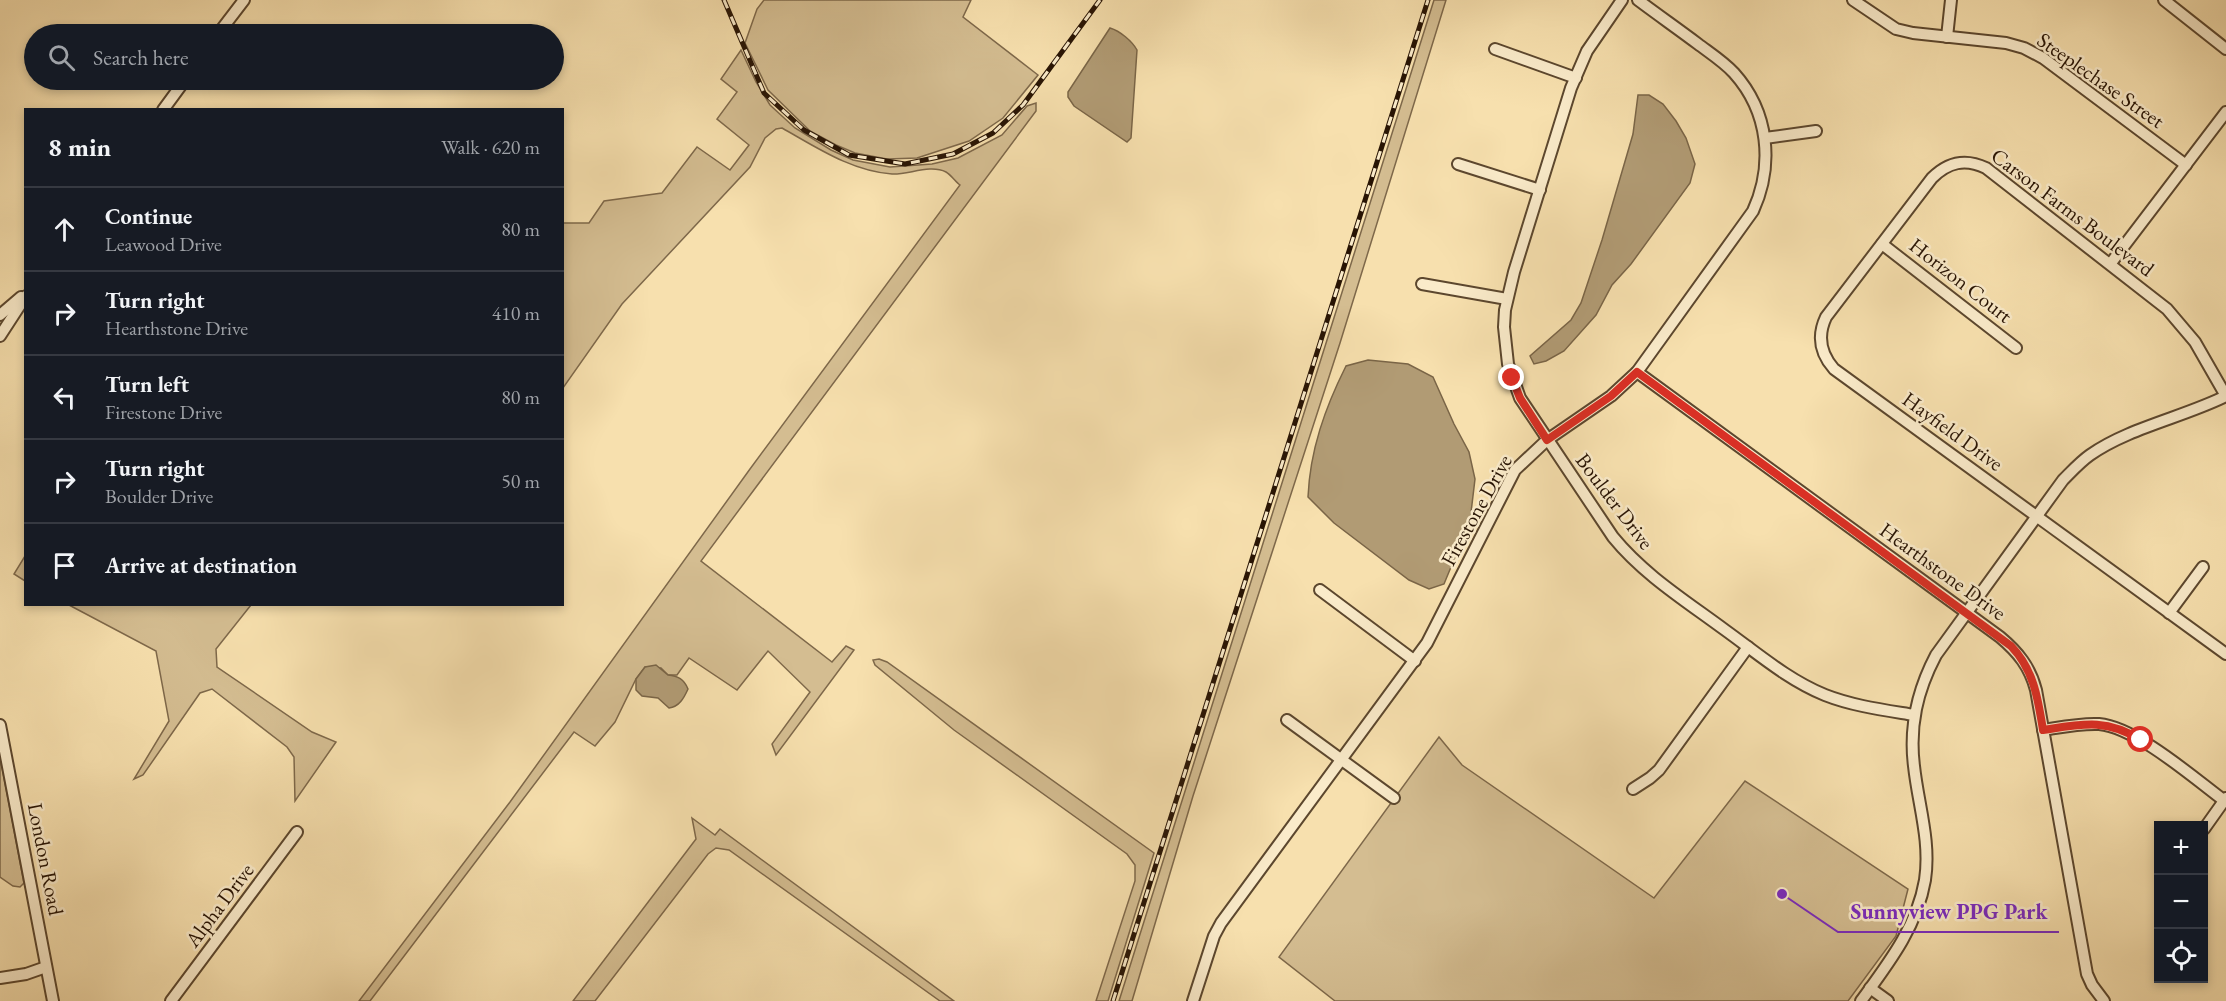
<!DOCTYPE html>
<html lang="en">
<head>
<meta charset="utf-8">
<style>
  :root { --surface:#171b24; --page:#242831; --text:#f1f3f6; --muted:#9ea1a6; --line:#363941 }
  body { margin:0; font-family:"EB Garamond",serif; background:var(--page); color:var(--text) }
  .controls { position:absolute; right:18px; bottom:18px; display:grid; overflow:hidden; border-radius:0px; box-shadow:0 3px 9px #0003 }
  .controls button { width:54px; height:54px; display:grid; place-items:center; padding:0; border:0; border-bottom:2px solid var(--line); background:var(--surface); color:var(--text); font:30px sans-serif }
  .stop { position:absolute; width:18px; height:18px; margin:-14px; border:4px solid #d93025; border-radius:50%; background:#fff }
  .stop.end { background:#d93025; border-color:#fff; box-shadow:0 2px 6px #0008 }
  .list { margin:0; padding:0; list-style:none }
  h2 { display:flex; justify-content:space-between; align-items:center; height:78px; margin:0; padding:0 24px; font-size:26px }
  h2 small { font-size:20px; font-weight:400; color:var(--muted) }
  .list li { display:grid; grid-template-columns:39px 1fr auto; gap:18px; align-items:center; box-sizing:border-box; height:84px; padding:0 24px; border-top:2px solid var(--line) }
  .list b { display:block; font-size:22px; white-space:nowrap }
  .list p { margin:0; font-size:20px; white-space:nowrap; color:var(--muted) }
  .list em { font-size:20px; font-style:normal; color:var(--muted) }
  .icon { flex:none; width:33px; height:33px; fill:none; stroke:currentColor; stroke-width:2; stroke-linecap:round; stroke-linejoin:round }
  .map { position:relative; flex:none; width:2226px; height:1001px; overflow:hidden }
  .search { position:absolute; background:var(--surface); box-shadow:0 3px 9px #0003; left:24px; top:24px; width:540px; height:66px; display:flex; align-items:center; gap:15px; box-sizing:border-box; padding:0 21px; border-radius:33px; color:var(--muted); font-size:22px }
  .panel { position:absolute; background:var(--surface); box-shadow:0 3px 9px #0003; left:24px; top:108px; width:540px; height:498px; border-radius:0px }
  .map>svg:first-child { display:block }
  .green { fill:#d4bd91; stroke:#7e684a; stroke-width:1.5 }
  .water { fill:#b19b74; stroke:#7a6547; stroke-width:1.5 }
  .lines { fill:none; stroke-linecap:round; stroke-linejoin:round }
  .minor-casing { stroke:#5c472e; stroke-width:14 }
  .minor { stroke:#faebca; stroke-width:10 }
  .rail-casing { stroke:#281404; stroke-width:5 }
  .rail { stroke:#faebca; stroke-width:3; stroke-dasharray:9; stroke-linecap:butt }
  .route { stroke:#d93025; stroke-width:8 }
  .labels { text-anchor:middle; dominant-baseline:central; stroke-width:5; stroke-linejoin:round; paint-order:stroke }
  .street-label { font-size:21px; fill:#281404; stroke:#faebca }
  .leader { fill:none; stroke:#7b2cbf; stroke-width:2 }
  .callout-dot { fill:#7b2cbf; stroke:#faebca; stroke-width:2 }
  .callout-label { font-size:22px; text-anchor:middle; font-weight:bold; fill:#7b2cbf; stroke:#faebca; stroke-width:5; stroke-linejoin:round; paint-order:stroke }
</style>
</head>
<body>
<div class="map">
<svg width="2226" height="1001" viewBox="0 0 2226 1001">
  <rect width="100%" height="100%" fill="#f7e0ae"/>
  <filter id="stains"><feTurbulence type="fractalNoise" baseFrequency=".00333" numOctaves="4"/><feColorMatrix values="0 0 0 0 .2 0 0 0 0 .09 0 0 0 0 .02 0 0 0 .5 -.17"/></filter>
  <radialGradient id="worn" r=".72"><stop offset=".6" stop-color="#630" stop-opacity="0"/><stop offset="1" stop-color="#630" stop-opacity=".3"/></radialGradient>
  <g class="green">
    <path d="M764,0h207l-8,17 75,58 -35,43 -34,23 -52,17 -30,1 -32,-6 -19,-8 -26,-14 -42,-41 -23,-47 12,-34z"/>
    <path d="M1434,0h12l-106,343 -147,453 -61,205h-13z"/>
    <path d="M741,50l15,32 14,23 25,23 36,22 22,10 37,7 42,-3 26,-6 44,-23 25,-29 9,-3v8l-335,450 131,101 14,-16 8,4 -78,105 -4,-11 38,-52 -42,-41 -31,39 -48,-32 -12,17h-9l-7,-7 -16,-1 -9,12 -21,43 -20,24 -21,-14 -204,269h-11l151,-199 240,-333 210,-284c-4,-3 -9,-10 -14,-13 -16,-8 -38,3 -54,2 -41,-3 -76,-27 -110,-46l-6,1 -11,9 -15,29 -128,137 -59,84v-165h26l15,-22 58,-8 35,-46 33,23 19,-25 -32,-26 20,-27 -16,-13z"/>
    <path d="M25,556l1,25h-1l-11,-7z"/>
    <path d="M69,605h182l-35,44 1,18 95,65 24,10 -41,59 -1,-44 -7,-10 -75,-58 -12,4 -57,82 -9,4 35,-58 -13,-70z"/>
    <path d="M879,659l8,3 267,191 -46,148h-12l39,-120v-16l-8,-11 -173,-124 -79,-65 -2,-5z"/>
    <path d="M1439,737l23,28 192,133 91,-117 163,108 -12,47 -48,65h-513l-56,-44z"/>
    <path d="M0,757l24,126 -4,4 -7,-1 -13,-9z"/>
    <path d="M692,818l23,17 5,-6 234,172h-14l-211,-151 -13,-2 -8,6 -113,147h-22l123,-162z"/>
  </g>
  <g class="water">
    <path d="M1110,28c10,3 22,13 27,22l-6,88 -4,4 -53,-36 -6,-9v-5z"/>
    <path d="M1638,95h11l14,9 13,17 10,17 9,26 -5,19 -59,81 -19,21 -16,30 -32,36 -18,10 -12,3 -4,-8 41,-36 10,-17 21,-63 31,-106z"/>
    <path d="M1368,360l40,4 25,13 21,47 15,28 6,27 -5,42 -26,63 -15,5 -20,-9 -75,-57 -26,-26c2,-47 17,-89 38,-131z"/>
    <path d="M656,665l12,10c10,1 16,4 20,14 -4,9 -9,18 -19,19l-11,-10 -16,-2 -6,-6v-11l9,-12z"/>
  </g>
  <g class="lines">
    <g class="minor-casing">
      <g id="minor">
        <path d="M1622,0l-35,51 -16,37 -57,184 -9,38 -1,17 4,37 12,34 93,139c31,38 73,64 112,93 32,23 63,50 100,65 28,11 59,15 89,20"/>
        <path d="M1853,0l43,29 17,4 93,10 18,5 19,10 143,107"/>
        <path d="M2164,0l62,49"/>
        <path d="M218,34l26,-34"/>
        <path d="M1947,37l4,-37"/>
        <path d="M1495,49l81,29"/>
        <path d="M163,110l22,-30"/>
        <path d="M1765,138l51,-7"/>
        <path d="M1458,164l82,26"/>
        <path d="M1882,244l134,104"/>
        <path d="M2111,263l115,-151"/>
        <path d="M1422,284l85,15"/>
        <path d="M0,315l21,-18"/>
        <path d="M0,336l26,-40"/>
        <path d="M1637,372l363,265c18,15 30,30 36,53l51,284 5,11 12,16"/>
        <path d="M2226,396l-31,-54 -28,-33 -181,-141c-21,-10 -38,-6 -54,10l-106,139c-9,19 -6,36 8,52l392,285"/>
        <path d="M1320,590l95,71"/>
        <path d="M2169,613l34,-46"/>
        <path d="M1287,720l107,78"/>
        <path d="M0,725l53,276"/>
        <path d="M2043,730c19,-3 38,-7 56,-6 37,3 96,55 127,78"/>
        <path d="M1633,789l17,-11 9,-8 89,-123"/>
        <path d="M2204,829l22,-31"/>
        <path d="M0,978l26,-4 20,-7"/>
        <path d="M1870,988l18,13"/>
        <path d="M171,1001l126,-169"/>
        <path d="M1193,1001l21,-65 7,-13 206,-280 88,-173 32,-30 64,-44 26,-24 116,-161c21,-46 16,-99 -19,-138 -10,-11 -24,-20 -36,-29 -20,-15 -40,-29 -60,-44"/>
        <path d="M1861,1001c27,-37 56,-74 64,-121 6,-39 -7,-76 -11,-114 -5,-40 3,-75 22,-111l127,-175c9,-9 17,-18 27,-25 38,-27 94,-38 136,-59"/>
      </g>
    </g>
    <use href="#minor" class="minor"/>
    <g class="rail-casing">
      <g id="rail">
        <path d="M724,0l40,93 40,37 45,25 56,9 48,-10 40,-21 30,-28 77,-105"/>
        <path d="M1113,1001l315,-1001"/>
      </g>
    </g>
    <use href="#rail" class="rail"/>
  </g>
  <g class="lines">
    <path class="route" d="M1512,378l8,20 27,42 64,-44 26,-24 374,274c23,24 27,53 32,84 39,-6 63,-12 98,10"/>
  </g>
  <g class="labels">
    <g class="street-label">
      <text transform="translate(2101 80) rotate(35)">Steeplechase Street</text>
      <text transform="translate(2073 212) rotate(37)">Carson Farms Boulevard</text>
      <text transform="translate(1961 280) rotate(38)">Horizon Court</text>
      <text transform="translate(1953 431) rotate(36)">Hayfield Drive</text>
      <text transform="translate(1615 501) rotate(53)">Boulder Drive</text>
      <text transform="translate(1476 510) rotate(-61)">Firestone Drive</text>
      <text transform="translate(1943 571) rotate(36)">Hearthstone Drive</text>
      <text transform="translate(46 859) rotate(79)">London Road</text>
      <text transform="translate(219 905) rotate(-53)">Alpha Drive</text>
    </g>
  </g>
  <path class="leader" d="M1782 894L1838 932H2059"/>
  <circle class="callout-dot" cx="1782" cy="894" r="6"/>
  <g class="callout-label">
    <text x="1949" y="919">Sunnyview PPG Park</text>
  </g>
  <rect width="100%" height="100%" filter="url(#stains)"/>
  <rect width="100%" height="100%" fill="url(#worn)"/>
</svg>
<div class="controls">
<button>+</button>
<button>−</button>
<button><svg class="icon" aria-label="locate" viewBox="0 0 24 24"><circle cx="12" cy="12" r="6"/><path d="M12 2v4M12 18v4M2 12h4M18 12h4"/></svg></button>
</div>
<div class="stop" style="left:2141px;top:740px"></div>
<div class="stop end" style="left:1512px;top:378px"></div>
<div class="search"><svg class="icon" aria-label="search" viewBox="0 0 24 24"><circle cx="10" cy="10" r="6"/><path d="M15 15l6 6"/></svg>Search here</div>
<section class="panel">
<h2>8 min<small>Walk · 620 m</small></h2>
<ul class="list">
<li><svg class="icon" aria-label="ahead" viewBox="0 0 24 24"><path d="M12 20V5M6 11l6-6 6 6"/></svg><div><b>Continue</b><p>Leawood Drive</p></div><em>80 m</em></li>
<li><svg class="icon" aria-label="right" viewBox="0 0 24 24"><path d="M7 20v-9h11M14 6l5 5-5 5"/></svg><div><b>Turn right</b><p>Hearthstone Drive</p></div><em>410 m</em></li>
<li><svg class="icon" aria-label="left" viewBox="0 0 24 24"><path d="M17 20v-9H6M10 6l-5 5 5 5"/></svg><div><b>Turn left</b><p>Firestone Drive</p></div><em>80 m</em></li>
<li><svg class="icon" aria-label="right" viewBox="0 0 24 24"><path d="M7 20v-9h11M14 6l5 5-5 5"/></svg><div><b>Turn right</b><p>Boulder Drive</p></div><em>50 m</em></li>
<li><svg class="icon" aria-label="arrive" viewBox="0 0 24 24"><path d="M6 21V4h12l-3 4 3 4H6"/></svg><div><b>Arrive at destination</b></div></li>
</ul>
</section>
</div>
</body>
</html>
